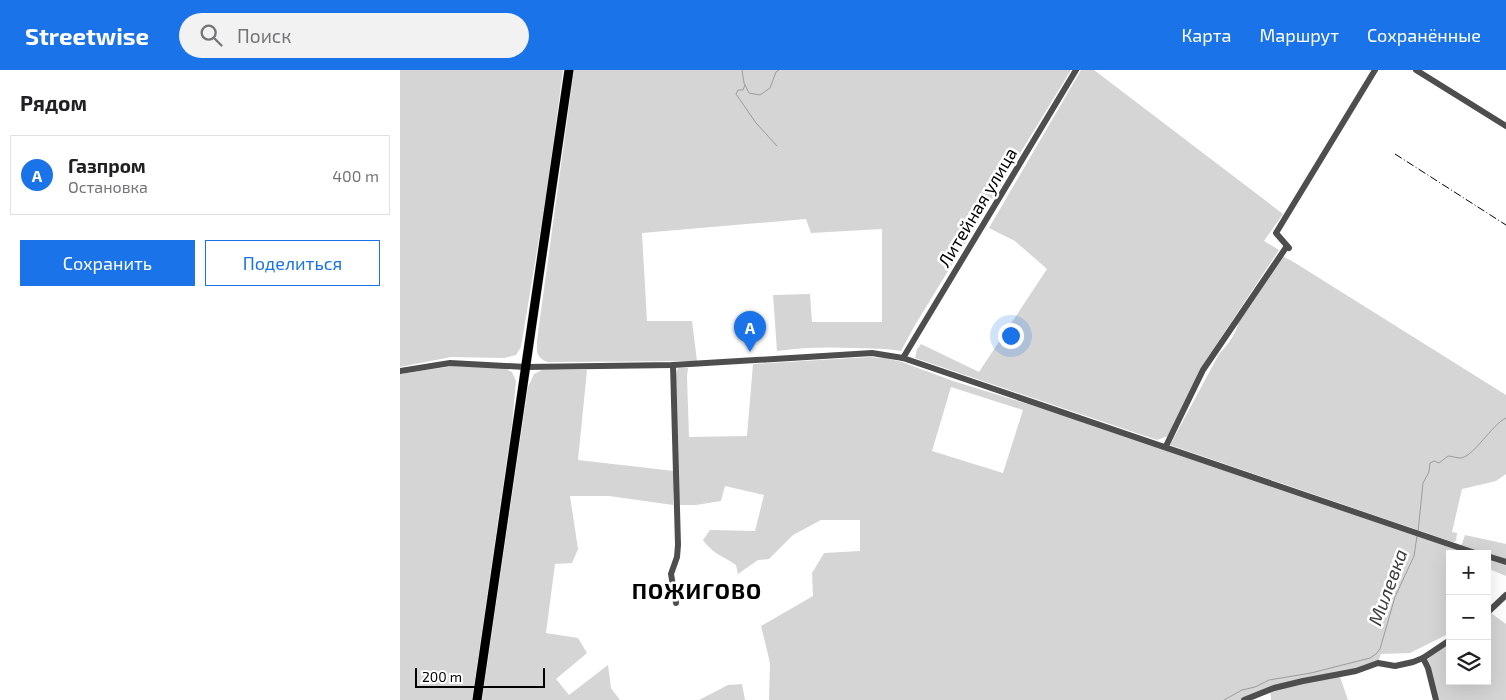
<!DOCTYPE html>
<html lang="ru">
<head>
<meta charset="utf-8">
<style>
  :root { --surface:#fff; --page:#f2f2f2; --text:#202124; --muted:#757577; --line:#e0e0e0; --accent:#1a73e8 }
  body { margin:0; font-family:"Exo 2",sans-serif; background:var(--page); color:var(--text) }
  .controls { position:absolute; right:15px; bottom:15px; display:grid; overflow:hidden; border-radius:0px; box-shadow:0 5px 20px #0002 }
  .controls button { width:45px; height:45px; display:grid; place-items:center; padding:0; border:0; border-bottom:1px solid var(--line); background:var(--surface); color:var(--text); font:25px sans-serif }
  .scale { position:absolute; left:15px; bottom:12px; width:130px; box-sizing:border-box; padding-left:5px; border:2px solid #000; border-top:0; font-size:14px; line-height:18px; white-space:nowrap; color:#000; -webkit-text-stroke:4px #fff; paint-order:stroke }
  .you { position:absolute; left:610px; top:265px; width:18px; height:18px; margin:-12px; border:4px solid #fff; border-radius:50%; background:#1a73e8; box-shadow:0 0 0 8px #1a73e833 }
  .badge { display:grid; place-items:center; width:32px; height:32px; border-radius:50%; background:var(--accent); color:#fff; font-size:16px; font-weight:700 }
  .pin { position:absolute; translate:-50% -41px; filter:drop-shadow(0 1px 2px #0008) }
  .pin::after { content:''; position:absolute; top:26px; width:18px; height:15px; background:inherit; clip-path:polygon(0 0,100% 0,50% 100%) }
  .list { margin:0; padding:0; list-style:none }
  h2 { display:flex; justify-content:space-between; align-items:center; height:65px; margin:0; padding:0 20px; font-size:21px }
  h2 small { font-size:16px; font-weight:400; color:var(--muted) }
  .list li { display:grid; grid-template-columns:32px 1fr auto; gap:15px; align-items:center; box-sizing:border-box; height:80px; margin:0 10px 10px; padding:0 10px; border:1px solid var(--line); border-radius:0px }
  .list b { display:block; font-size:19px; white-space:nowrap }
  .list p { margin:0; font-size:16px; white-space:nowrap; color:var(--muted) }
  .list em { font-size:16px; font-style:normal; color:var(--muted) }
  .actions { display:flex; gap:10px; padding:15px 20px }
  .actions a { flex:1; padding:11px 0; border:1px solid var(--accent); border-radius:0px; text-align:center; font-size:18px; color:var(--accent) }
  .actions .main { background:var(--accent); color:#fff }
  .icon { flex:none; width:28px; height:28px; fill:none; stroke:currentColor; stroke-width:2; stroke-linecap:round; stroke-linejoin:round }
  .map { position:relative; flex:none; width:1106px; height:630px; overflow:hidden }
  header { display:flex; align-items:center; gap:30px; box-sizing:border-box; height:70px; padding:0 25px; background:var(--accent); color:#fff }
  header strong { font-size:24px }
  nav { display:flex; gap:28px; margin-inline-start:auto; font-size:18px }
  .search { width:350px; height:45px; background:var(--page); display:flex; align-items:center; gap:12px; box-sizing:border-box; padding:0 18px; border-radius:28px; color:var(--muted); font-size:19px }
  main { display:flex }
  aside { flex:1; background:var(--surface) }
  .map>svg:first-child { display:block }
  .green { fill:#d5d5d5; fill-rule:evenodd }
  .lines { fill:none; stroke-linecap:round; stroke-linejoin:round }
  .stream { stroke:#9c9c9c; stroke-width:1 }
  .highway-casing { stroke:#dbdbdb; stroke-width:10 }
  .minor { stroke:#4e4e4e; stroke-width:6 }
  .highway { stroke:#000; stroke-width:9 }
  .rail { stroke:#000; stroke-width:1; stroke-dasharray:8 2.5 1 2.5; stroke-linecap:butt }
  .labels { text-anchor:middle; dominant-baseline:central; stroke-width:5; stroke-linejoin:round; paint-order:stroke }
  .street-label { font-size:18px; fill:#000; stroke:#fff }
  .water-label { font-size:19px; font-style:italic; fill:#3d3d3d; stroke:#fff }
  .district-label { font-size:22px; font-weight:bold; letter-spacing:1px; fill:#000; stroke:#fff }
</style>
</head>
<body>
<header>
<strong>Streetwise</strong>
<div class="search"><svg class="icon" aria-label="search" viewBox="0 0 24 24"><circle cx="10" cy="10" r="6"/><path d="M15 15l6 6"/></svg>Поиск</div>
<nav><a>Карта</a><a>Маршрут</a><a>Сохранённые</a></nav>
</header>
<main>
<aside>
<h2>Рядом<small></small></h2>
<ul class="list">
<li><span class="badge">A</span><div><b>Газпром</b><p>Остановка</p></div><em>400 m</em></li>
</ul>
<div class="actions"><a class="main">Сохранить</a><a>Поделиться</a></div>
</aside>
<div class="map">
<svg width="1106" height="630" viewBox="0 0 1106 630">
  <rect width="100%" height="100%" fill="#fff"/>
  <g class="green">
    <path d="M0,0h163l-16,120 -26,157 -5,8 -12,3 -53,-1 -51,10z"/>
    <path d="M174,0h497l-156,255 -14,26c-15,-3 -31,-2 -46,-3 -27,-1 -52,-1 -78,3l-4,-56 37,-1 2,28h70v-93l-71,4 -5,-14 -164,14 5,88h45l5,40 -150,1c-12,-6 -10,-10 -10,-22z"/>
    <path d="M681,0h13l189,144 -19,27 15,9 -75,113 -36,73 -11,4 -242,-82 2,-9 4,-5 58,28 68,-103 -32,-28 -26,-13z"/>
    <path d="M882,186l10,5 214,134v79l-10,7 -34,8 -10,43 5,1 -1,8 -3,1 -283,-97 49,-91c10,-11 17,-19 20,-34z"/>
    <path d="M469,287l16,1 17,4 51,19 110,34 394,134 5,-5 3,-9 41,9v32l-19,-8v-14h-37v79l-40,20 -29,1 -3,8 -39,12 9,26h-77l-1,-11 -24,11h-477l1,-37 -9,-37 52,-30 -1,-23 12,-20 36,-2v-31h-39l-28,15 -24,24 -11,1 -20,14 -2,-9c-14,-10 -22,-10 -33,-25l7,-10 45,1 9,-36 -39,-9 -4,15 -25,4h-17l-4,-129 3,-8h10l-1,9 2,60 58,-1 6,-72zM551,317l72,23 -20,63 -71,-22z"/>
    <path d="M54,296l49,2 9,4 4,9 -4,43 -40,276h-72v-326z"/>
    <path d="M142,300h45l-9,90 96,11 -1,34 -64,-9h-39l8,53 -6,14 -17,1 -9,69 32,5 9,15 -31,26 13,16 39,-30 3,23 9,12h-138l46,-313 6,-13z"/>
    <path d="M1091,543l15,11v76h-68l-13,-42 25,-15v38h37v-65z"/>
    <path d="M342,614l3,16h-46l29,-15z"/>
  </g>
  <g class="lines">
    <g class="stream">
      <path d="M342,0l2,13 5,10 11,2 10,-7 6,-16 3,-2"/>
      <path d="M345,15l-2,5h-5l-2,4 20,29 21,23"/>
      <path d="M1018,462l5,-49 6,-11 1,-9 4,-2 5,2 9,-7c4,0 8,2 12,2 13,0 32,-34 46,-40"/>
      <path d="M824,630l18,-10 13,-3 14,-7 42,-7 59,-15 6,-4 4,-5 15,-52 19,-41 3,-20"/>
    </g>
    <g class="highway-casing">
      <path id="highway" d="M77,630l92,-630"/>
    </g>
    <g class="minor">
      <path d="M1016,0l90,56"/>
      <path d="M889,178l-13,-15 99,-163"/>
      <path d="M503,288l173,-288"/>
      <path d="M273,295l5,180 -1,12 -6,17 5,29"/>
      <path d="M0,301l50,-8 76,4 147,-2 199,-12 31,5 575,196"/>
      <path d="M766,376l37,-76 84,-124"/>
      <path d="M1087,486l19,6"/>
      <path d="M1087,543l19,-18"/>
      <path d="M1023,588l5,10 8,32"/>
      <path d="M844,630l30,-12 29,-7 53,-10 22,-8 17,3 18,-4 10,-4 27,-18"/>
    </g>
    <use href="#highway" class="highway"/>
    <path class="rail" d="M995,84l111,71"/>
  </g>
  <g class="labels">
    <g class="street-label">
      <text transform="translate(577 137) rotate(-59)">Литейная улица</text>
    </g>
    <g class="water-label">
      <text transform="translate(987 517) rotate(-70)">Милевка</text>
    </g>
    <g class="district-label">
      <text x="297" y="520">ПОЖИГОВО</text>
    </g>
  </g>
</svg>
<div class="controls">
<button>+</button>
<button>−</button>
<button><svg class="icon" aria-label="layers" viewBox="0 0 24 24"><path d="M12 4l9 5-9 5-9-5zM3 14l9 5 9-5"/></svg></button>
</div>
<div class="scale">200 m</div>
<div class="you"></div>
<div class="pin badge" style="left:350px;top:282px">A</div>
</div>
</main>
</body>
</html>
